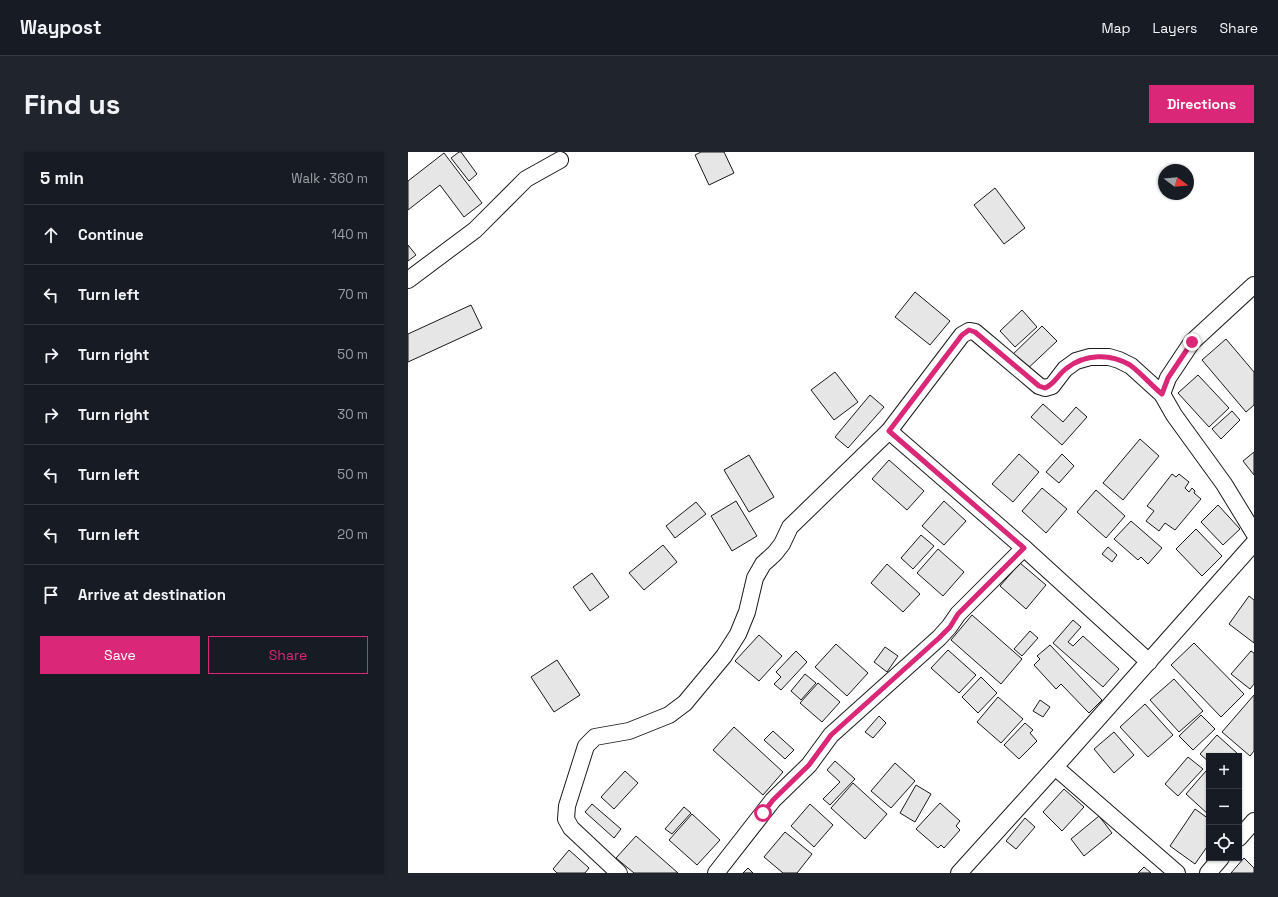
<!DOCTYPE html>
<html lang="en">
<head>
<meta charset="utf-8">
<style>
  :root { --surface:#171b24; --page:#20242c; --text:#f1f3f6; --muted:#9ea1a6; --line:#363941; --accent:#db2777 }
  body { margin:0; font-family:"Space Grotesk",sans-serif; background:var(--page); color:var(--text) }
  .controls { position:absolute; right:12px; bottom:12px; display:grid; overflow:hidden; border-radius:0px; box-shadow:0 1px 3px #0004 }
  .controls button { width:36px; height:36px; display:grid; place-items:center; padding:0; border:0; border-bottom:1px solid var(--line); background:var(--surface); color:var(--text); font:20px sans-serif }
  .compass { position:absolute; left:750px; top:12px; width:36px; height:36px; border-radius:50%; background:var(--surface); box-shadow:0 1px 3px #0004; rotate:106deg }
  .stop { position:absolute; width:12px; height:12px; margin:-9px; border:3px solid #db2777; border-radius:50%; background:#fff }
  .stop.end { background:#db2777; border-color:#fff; box-shadow:0 1px 4px #0008 }
  .list { margin:0; padding:0; list-style:none }
  h2 { display:flex; justify-content:space-between; align-items:center; height:52px; margin:0; padding:0 16px; font-size:17px }
  h2 small { font-size:13px; font-weight:400; color:var(--muted) }
  .list li { display:grid; grid-template-columns:26px 1fr auto; gap:12px; align-items:center; box-sizing:border-box; height:60px; padding:0 16px; border-top:1px solid var(--line) }
  .list b { display:block; font-size:15px; white-space:nowrap }
  .list em { font-size:13px; font-style:normal; color:var(--muted) }
  .actions { display:flex; gap:8px; padding:12px 16px }
  .actions a { flex:1; padding:9px 0; border:1px solid var(--accent); border-radius:0px; text-align:center; font-size:14px; color:var(--accent) }
  .actions .main { background:var(--accent); color:#fff }
  .icon { flex:none; width:22px; height:22px; fill:none; stroke:currentColor; stroke-width:2; stroke-linecap:round; stroke-linejoin:round }
  .map { position:relative; flex:none; width:846px; height:721px; overflow:hidden; border-radius:0px }
  header { display:flex; align-items:center; gap:24px; box-sizing:border-box; height:56px; padding:0 20px; background:var(--surface); border-bottom:1px solid var(--line) }
  header strong { font-size:19px }
  nav { display:flex; gap:22px; margin-inline-start:auto; font-size:14px }
  .intro { display:flex; align-items:center; justify-content:space-between; box-sizing:border-box; height:96px; padding:0 24px }
  h1 { margin:0; font-size:28px }
  .button { padding:10px 18px; border-radius:0px; background:var(--accent); color:#fff; font-size:14px; font-weight:700 }
  main { display:flex; gap:24px; padding:0 24px }
  aside { flex:1; background:var(--surface); border-radius:0px; box-shadow:0 1px 3px #0004 }
  .map>svg:first-child { display:block }
  .building { fill:#e6e6e6; stroke:#1a1a1a }
  .lines { fill:none; stroke-linecap:round; stroke-linejoin:round }
  .minor-casing { stroke:#1a1a1a; stroke-width:18 }
  .minor { stroke:#fff; stroke-width:16 }
  .route { stroke:#db2777; stroke-width:5 }
</style>
</head>
<body>
<header>
<strong>Waypost</strong>
<nav><a>Map</a><a>Layers</a><a>Share</a></nav>
</header>
<div class="intro"><h1>Find us</h1><a class="button">Directions</a></div>
<main>
<aside>
<h2>5 min<small>Walk · 360 m</small></h2>
<ul class="list">
<li><svg class="icon" aria-label="ahead" viewBox="0 0 24 24"><path d="M12 20V5M6 11l6-6 6 6"/></svg><div><b>Continue</b></div><em>140 m</em></li>
<li><svg class="icon" aria-label="left" viewBox="0 0 24 24"><path d="M17 20v-9H6M10 6l-5 5 5 5"/></svg><div><b>Turn left</b></div><em>70 m</em></li>
<li><svg class="icon" aria-label="right" viewBox="0 0 24 24"><path d="M7 20v-9h11M14 6l5 5-5 5"/></svg><div><b>Turn right</b></div><em>50 m</em></li>
<li><svg class="icon" aria-label="right" viewBox="0 0 24 24"><path d="M7 20v-9h11M14 6l5 5-5 5"/></svg><div><b>Turn right</b></div><em>30 m</em></li>
<li><svg class="icon" aria-label="left" viewBox="0 0 24 24"><path d="M17 20v-9H6M10 6l-5 5 5 5"/></svg><div><b>Turn left</b></div><em>50 m</em></li>
<li><svg class="icon" aria-label="left" viewBox="0 0 24 24"><path d="M17 20v-9H6M10 6l-5 5 5 5"/></svg><div><b>Turn left</b></div><em>20 m</em></li>
<li><svg class="icon" aria-label="arrive" viewBox="0 0 24 24"><path d="M6 21V4h12l-3 4 3 4H6"/></svg><div><b>Arrive at destination</b></div></li>
</ul>
<div class="actions"><a class="main">Save</a><a>Share</a></div>
</aside>
<div class="map">
<svg width="846" height="721" viewBox="0 0 846 721">
  <rect width="100%" height="100%" fill="#fff"/>
  <g class="building">
    <path d="M51,0h2l16,22 -8,7 -18,-23z"/>
    <path d="M293,0h23l10,21 -25,12 -14,-30z"/>
    <path d="M36,1l38,50 -18,14 -24,-32 -32,25v-29z"/>
    <path d="M587,36l30,40 -21,16 -30,-39z"/>
    <path d="M0,93l8,10 -8,6z"/>
    <path d="M507,140l35,29 -20,24 -35,-28z"/>
    <path d="M63,153l11,23 -74,34v-28z"/>
    <path d="M614,158l15,17 -22,20 -15,-16z"/>
    <path d="M634,174l15,15 -33,31 -15,-14z"/>
    <path d="M818,187l28,33v33l-8,7 -44,-52z"/>
    <path d="M427,220l23,30 -24,18 -23,-30z"/>
    <path d="M790,223l31,33 -20,19 -31,-34z"/>
    <path d="M462,243l14,12 -36,41 -13,-11z"/>
    <path d="M635,252l20,18 13,-15 11,10 -25,28 -31,-28z"/>
    <path d="M824,259l8,9 -19,19 -9,-10z"/>
    <path d="M732,287l19,17 -36,44 -20,-17z"/>
    <path d="M846,300v23l-11,-14z"/>
    <path d="M611,302l20,18 -26,30 -21,-18z"/>
    <path d="M654,302l12,12 -15,17 -13,-11z"/>
    <path d="M341,303l25,42 -25,15 -25,-42z"/>
    <path d="M481,308l35,31 -17,19 -35,-31z"/>
    <path d="M764,322l4,3 3,-3 10,8 -4,6 4,4 3,-4 3,3 -1,2 7,6 -26,31 -10,-7 -6,8 -13,-10 8,-10 -7,-5z"/>
    <path d="M634,336l25,21 -21,24 -24,-22z"/>
    <path d="M688,338l29,26 -19,22 -29,-26z"/>
    <path d="M328,349l21,35 -25,15 -21,-35z"/>
    <path d="M536,349l22,20 -22,24 -22,-19z"/>
    <path d="M288,350l10,12 -31,24 -9,-12z"/>
    <path d="M810,353l22,24 -17,16 -22,-23z"/>
    <path d="M723,369l31,27 -14,16 -7,-7 -3,3 -24,-21z"/>
    <path d="M788,377l26,27 -20,20 -26,-27z"/>
    <path d="M513,383l13,11 -21,23 -12,-11z"/>
    <path d="M255,393l14,17 -33,28 -15,-17z"/>
    <path d="M700,395l9,8 -5,7 -10,-8z"/>
    <path d="M530,397l26,23 -21,24 -26,-23z"/>
    <path d="M612,411l26,22 -20,24 -26,-23z"/>
    <path d="M479,412l33,30 -17,18 -32,-29z"/>
    <path d="M184,421l17,24 -19,14 -17,-24z"/>
    <path d="M841,444l5,4v43l-25,-19z"/>
    <path d="M564,463l50,44 -21,25 -50,-44z"/>
    <path d="M665,468l8,7 -13,15 5,4 10,-10 36,33 -16,18 -50,-44z"/>
    <path d="M622,479l8,7 -16,18 -8,-7z"/>
    <path d="M351,483l23,21 -23,25 -24,-20z"/>
    <path d="M786,491l50,51 -23,23 -50,-52z"/>
    <path d="M428,492l32,29 -21,23 -32,-29z"/>
    <path d="M642,493l52,55 -13,13 -28,-29 -5,5 -22,-24 6,-6 -3,-3z"/>
    <path d="M477,495l13,9 -11,16 -13,-10z"/>
    <path d="M540,498l28,25 -17,18 -28,-25z"/>
    <path d="M388,499l11,11 -26,28 -7,-6 7,-7 -5,-5z"/>
    <path d="M843,499l3,2v31l-4,5 -19,-15z"/>
    <path d="M149,508l23,35 -26,17 -23,-35z"/>
    <path d="M397,522l11,9 -15,17 -10,-9z"/>
    <path d="M573,525l16,16 -19,20 -16,-16z"/>
    <path d="M766,527l29,32 -24,21 -29,-32z"/>
    <path d="M410,531l22,19 -18,20 -22,-19z"/>
    <path d="M846,543v56l-4,5 -28,-24z"/>
    <path d="M590,545l25,22 -22,24 -24,-21z"/>
    <path d="M632,548l10,7 -7,10 -10,-6z"/>
    <path d="M737,552l28,31 -25,22 -28,-30z"/>
    <path d="M793,563l14,14 -22,21 -14,-14z"/>
    <path d="M471,564l7,7 -13,15 -8,-6z"/>
    <path d="M617,571l8,7 -3,3 7,8 -18,18 -15,-14z"/>
    <path d="M326,575l49,45 -20,23 -50,-45z"/>
    <path d="M365,579l21,19 -9,9 -21,-19z"/>
    <path d="M706,580l20,23 -20,18 -20,-24z"/>
    <path d="M809,583l21,19 -2,2h-27v6l-9,-8z"/>
    <path d="M780,605l15,12 -25,27 -13,-12z"/>
    <path d="M427,609l20,18 -25,26 -7,-6 17,-17 -13,-12z"/>
    <path d="M487,611l20,18 -24,27 -20,-17z"/>
    <path d="M217,619l13,12 -24,26 -13,-12z"/>
    <path d="M798,619l3,2v42l-23,-21z"/>
    <path d="M445,631l34,31 -22,25 -34,-31z"/>
    <path d="M508,633l15,9 -16,28 -15,-9z"/>
    <path d="M656,637l20,18 -22,24 -19,-19z"/>
    <path d="M532,651l20,18 -4,5 4,4 -16,18 -3,-3 -3,3 -22,-19z"/>
    <path d="M184,652l29,25 -7,9 -29,-26z"/>
    <path d="M402,652l23,21 -19,22 -23,-21z"/>
    <path d="M276,655l7,6 -19,21 -7,-5z"/>
    <path d="M787,657l14,10v25l-14,20 -25,-18z"/>
    <path d="M284,662l28,26 -23,25 -28,-25z"/>
    <path d="M691,664l13,17 -28,23 -13,-17z"/>
    <path d="M617,666l10,9 -19,22 -10,-8z"/>
    <path d="M377,680l27,22 -15,19h-14l-19,-16z"/>
    <path d="M228,684l42,37h-44l-18,-15z"/>
    <path d="M161,698l20,18 -4,5h-28l-4,-4z"/>
    <path d="M836,706l10,10v5h-23z"/>
    <path d="M736,715l7,6h-13z"/>
    <path d="M340,716l5,5h-10z"/>
  </g>
  <g class="lines">
    <g class="minor-casing">
      <g id="minor">
        <path d="M0,128l67,-50 51,-51 34,-19"/>
        <path d="M754,242l6,-16 24,-36 62,-57"/>
        <path d="M481,279l135,117 125,114"/>
        <path d="M647,615l122,106"/>
        <path d="M831,686l15,-17"/>
        <path d="M211,721l-48,-45 -5,-9 1,-13 19,-60 9,-9 34,-6 40,-16 16,-12 39,-47 14,-22 9,-22 8,-34 8,-14 12,-11 7,-9 8,-17 99,-96 73,-96 7,-4 6,1 64,54 6,2 7,-2 13,-17 11,-8 14,-4h19l10,3 12,6 31,28 12,21 50,69 30,49"/>
        <path d="M308,721l57,-73 36,-35 22,-30 108,-97 10,-11 9,-13 66,-66"/>
        <path d="M551,721l96,-106 199,-224"/>
        <path d="M800,721l13,-15"/>
      </g>
    </g>
    <use href="#minor" class="minor"/>
  </g>
  <g class="lines">
    <path class="route" d="M355,661l10,-13 36,-35 22,-30 108,-97 11,-11 8,-13 66,-66 -135,-117 73,-96 7,-5 6,2 64,54 6,2c10,-4 13,-14 22,-20 18,-14 43,-15 63,-3 11,8 21,20 32,29l6,-16 24,-36"/>
  </g>
</svg>
<div class="controls">
<button>+</button>
<button>−</button>
<button><svg class="icon" aria-label="locate" viewBox="0 0 24 24"><circle cx="12" cy="12" r="6"/><path d="M12 2v4M12 18v4M2 12h4M18 12h4"/></svg></button>
</div>
<svg class="compass" viewBox="-18 -18 36 36"><path d="M0-13l5 13h-10z" fill="#e53935"/><path d="M0 13l5-13h-10z" fill="#9ea1a6"/></svg>
<div class="stop" style="left:355px;top:661px"></div>
<div class="stop end" style="left:784px;top:190px"></div>
</div>
</main>
</body>
</html>
